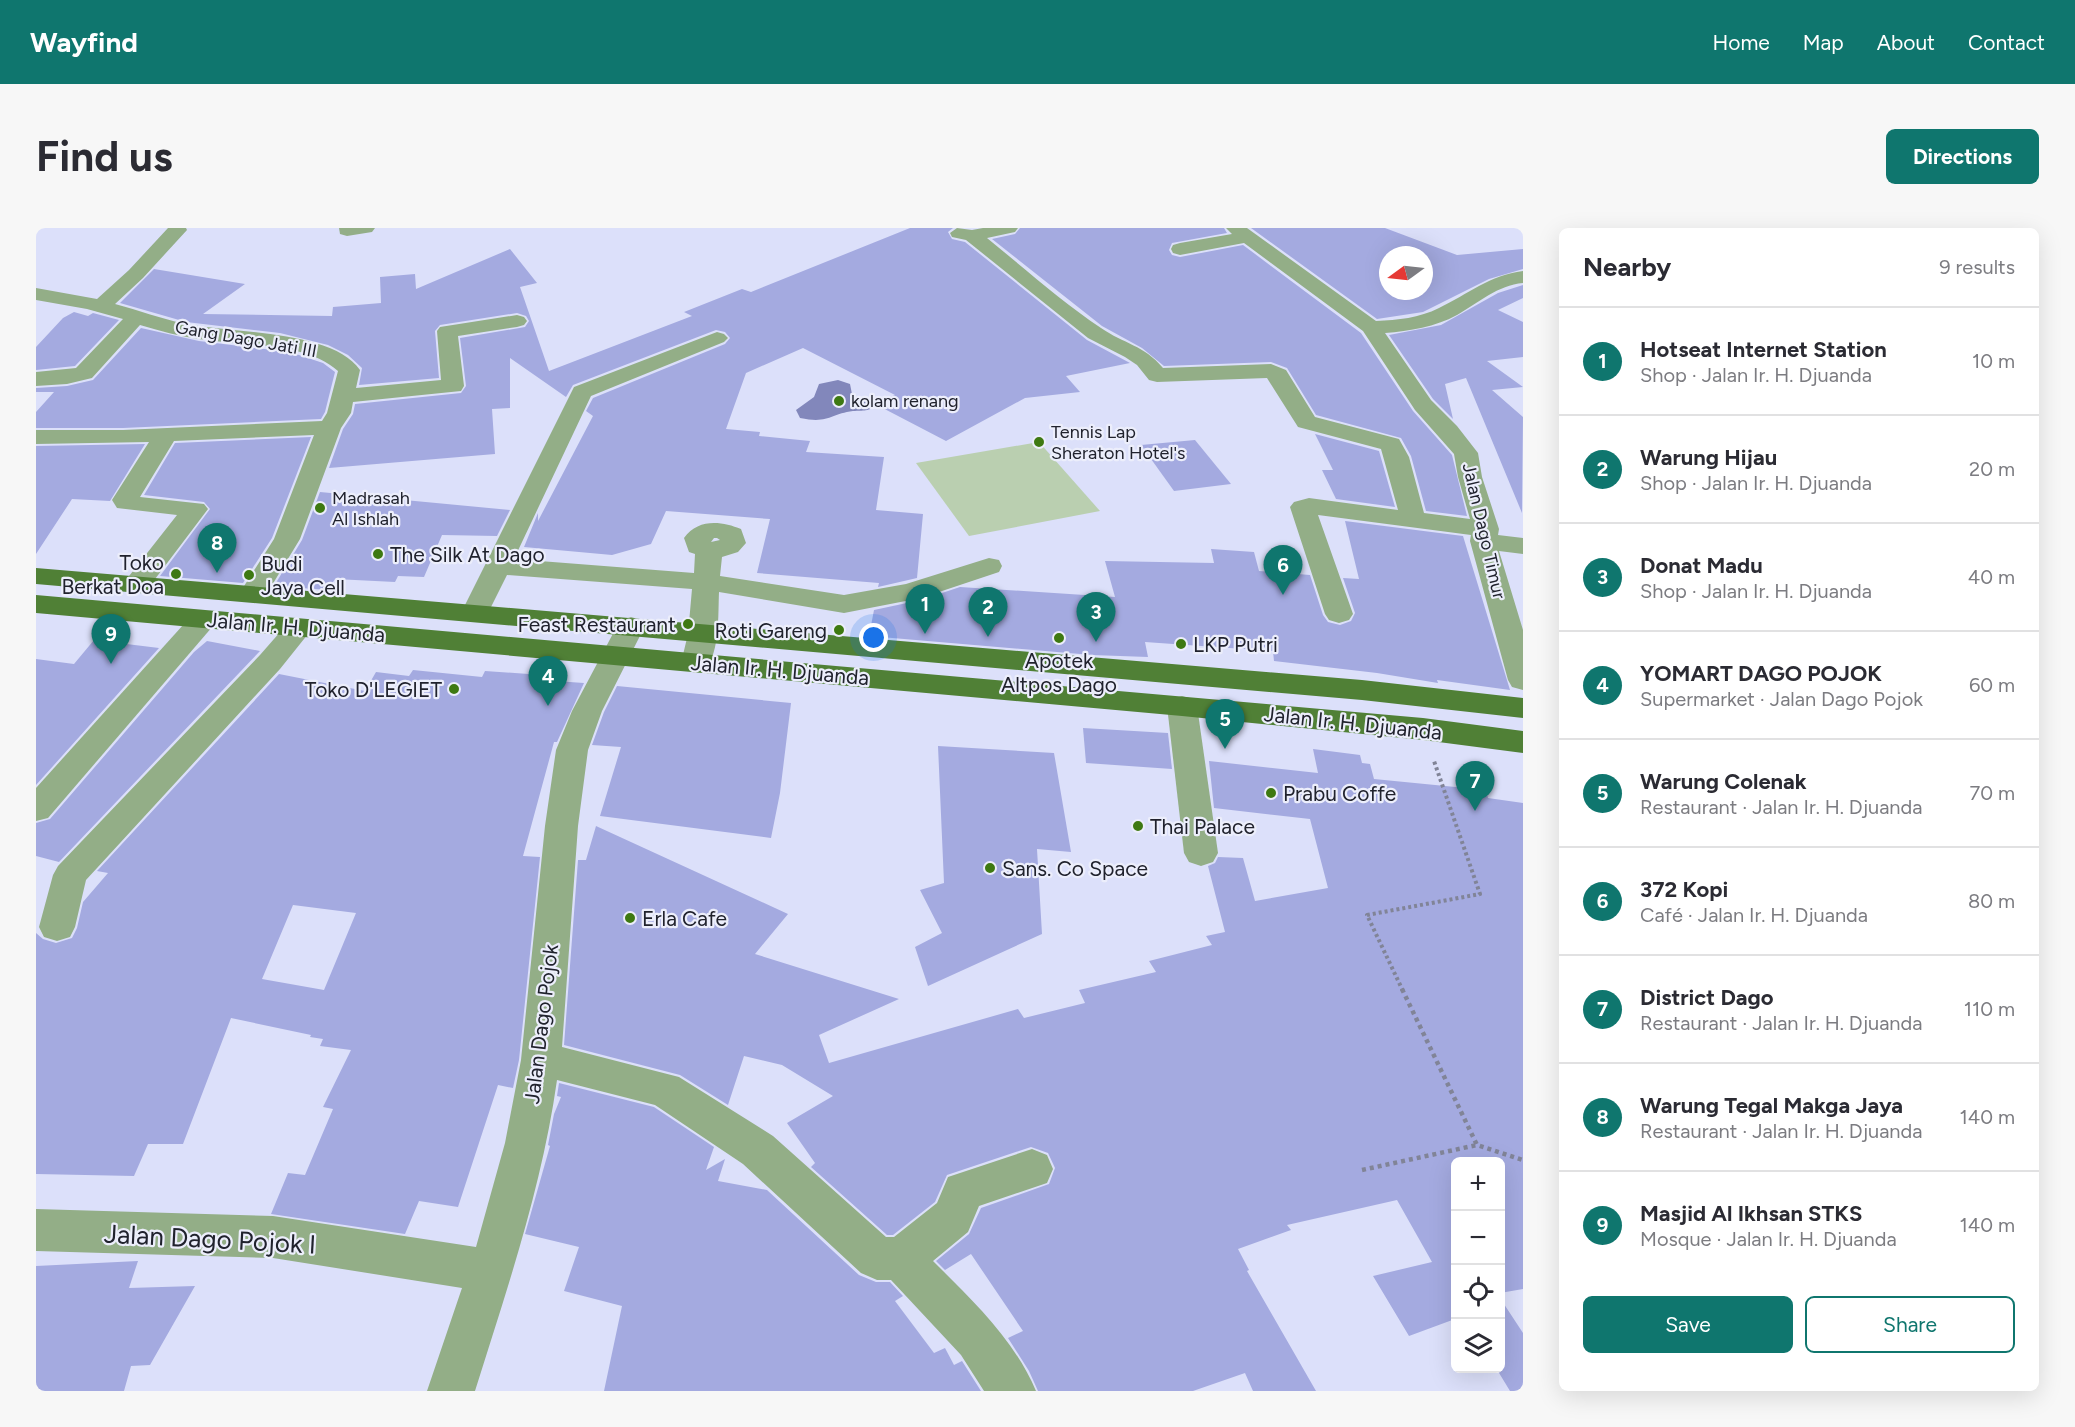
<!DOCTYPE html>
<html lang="en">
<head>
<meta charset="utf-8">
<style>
  :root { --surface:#fff; --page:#f7f7f7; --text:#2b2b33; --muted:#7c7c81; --line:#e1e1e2; --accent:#0f766e }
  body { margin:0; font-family:Figtree,sans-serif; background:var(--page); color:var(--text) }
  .controls { position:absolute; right:18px; bottom:18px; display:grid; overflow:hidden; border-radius:9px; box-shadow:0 6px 24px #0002 }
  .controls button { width:54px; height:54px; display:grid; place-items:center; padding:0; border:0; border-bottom:2px solid var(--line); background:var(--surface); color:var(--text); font:30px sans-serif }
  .compass { position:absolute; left:1343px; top:18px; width:54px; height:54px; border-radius:50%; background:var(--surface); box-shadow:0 6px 24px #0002; rotate:255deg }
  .you { position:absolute; left:838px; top:410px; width:21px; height:21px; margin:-15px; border:4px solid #fff; border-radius:50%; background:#1a73e8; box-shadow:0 0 0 9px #1a73e833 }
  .badge { display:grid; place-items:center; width:39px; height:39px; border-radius:50%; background:var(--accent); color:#fff; font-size:20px; font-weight:700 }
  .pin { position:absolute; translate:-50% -50px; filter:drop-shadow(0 2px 3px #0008) }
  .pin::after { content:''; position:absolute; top:32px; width:21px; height:18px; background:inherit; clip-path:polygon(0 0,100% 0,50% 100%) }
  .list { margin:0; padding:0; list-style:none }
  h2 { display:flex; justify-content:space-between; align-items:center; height:78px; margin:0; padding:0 24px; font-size:26px }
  h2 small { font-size:20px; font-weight:400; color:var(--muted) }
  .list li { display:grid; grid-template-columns:39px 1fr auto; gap:18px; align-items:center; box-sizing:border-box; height:108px; padding:0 24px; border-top:2px solid var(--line) }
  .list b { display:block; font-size:22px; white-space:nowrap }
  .list p { margin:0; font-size:20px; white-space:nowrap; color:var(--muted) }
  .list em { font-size:20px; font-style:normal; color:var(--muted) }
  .actions { display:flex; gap:12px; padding:18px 24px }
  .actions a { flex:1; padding:14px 0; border:2px solid var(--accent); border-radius:9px; text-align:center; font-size:21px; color:var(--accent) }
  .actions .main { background:var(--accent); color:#fff }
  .icon { flex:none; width:33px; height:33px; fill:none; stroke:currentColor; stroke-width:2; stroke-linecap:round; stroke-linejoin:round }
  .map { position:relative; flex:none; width:1487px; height:1163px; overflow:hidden; border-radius:9px }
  header { display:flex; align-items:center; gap:36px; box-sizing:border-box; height:84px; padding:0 30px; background:var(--accent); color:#fff }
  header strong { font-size:28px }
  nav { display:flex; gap:33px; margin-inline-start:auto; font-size:21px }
  .intro { display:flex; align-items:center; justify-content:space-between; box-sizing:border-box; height:144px; padding:0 36px }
  h1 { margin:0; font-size:42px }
  .button { padding:15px 27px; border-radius:9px; background:var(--accent); color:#fff; font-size:21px; font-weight:700 }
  main { display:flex; gap:36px; padding:0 36px }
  aside { flex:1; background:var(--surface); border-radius:9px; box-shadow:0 6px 24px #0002 }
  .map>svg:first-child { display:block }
  .green { fill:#bacfb0 }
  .water { fill:#8287bb }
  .building { fill:#a4aae0; fill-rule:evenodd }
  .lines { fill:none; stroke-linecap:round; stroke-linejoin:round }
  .path-far1 { stroke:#818497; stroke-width:4; stroke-dasharray:3 3; stroke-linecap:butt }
  .path { stroke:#818497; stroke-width:4.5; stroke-dasharray:4 4; stroke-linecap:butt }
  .minor { fill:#93ae87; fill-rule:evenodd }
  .major { fill:#508036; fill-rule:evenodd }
  .poi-dot { fill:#3e7912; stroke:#eceefb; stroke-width:2 }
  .labels { text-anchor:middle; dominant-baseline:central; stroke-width:4.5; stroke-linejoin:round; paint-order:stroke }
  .far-street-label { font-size:18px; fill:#20222d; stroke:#eceefb }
  .far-poi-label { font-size:18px; fill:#20222d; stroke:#eceefb; text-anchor:start }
  .poi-label { font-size:21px; fill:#20222d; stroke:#eceefb; text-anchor:start }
  .street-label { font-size:21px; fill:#20222d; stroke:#eceefb }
  .near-street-label { font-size:26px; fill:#20222d; stroke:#eceefb }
</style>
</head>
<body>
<header>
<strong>Wayfind</strong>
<nav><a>Home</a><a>Map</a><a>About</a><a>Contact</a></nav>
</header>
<div class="intro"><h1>Find us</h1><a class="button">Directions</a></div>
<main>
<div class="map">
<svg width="1487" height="1163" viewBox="0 0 1487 1163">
  <rect width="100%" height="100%" fill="#dce0fa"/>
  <path class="green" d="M1003,214l61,69 -131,25 -53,-73z"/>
  <path class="water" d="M802,152l12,4 2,10 7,4h10l3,10c-7,4 -11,2 -19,3 -23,3 -24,13 -53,7l-4,-8 18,-13 5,-13z"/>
  <g class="building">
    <path d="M874,0h43l-5,4 4,7 13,3 122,98 43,23 -64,13 14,16 -55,6 -79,43 -71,-37 20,-9 -92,-47 -57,25 -20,56 34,3 -1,4 51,5 -4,11 78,5 -8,53 47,4 -6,64 -39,9 1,-4 -122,-10 13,-54 -104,-8 -15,33 -39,11 -88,-8 14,-34v8l55,-105 -7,-5 7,-13 132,-54 5,-6 -5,-6 -9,-2 -143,55 -7,12 -56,-39v50l-18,1 3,45 -166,14 14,-39 10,-15 2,-10 106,-11 5,-7 -6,-48 65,-11 4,-6 -3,-5 -9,-3 -77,12 -5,6 4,47 -80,7 3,-17 -14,-13 -20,-10 -48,-12 -94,-11 -66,-19 34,-34 91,15 -42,30 129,2 1,-9 48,-4 -1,-26 35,-3 1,15 94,-40 27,34 -17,4 29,84 143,-55 -8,-4 58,-23 9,3z"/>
    <path d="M984,0h204l3,5 -55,10 -3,7 3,5 8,2 63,-12 118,88 52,78 39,44 15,61 -41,-5 -15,-55 -10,-18 -85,-23 -29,-47 -16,-6 -107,4 -22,-18 -40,-22 -110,-87 23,-5z"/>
    <path d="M1215,0h134l72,27 66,-6v20l-34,10 -66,33 -46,7zM1352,27h36v36h-36z"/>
    <path d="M1487,57v13l-25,12 25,12v35l-36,4 36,26 -31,3 31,27 -1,96 -56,-135 -21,6 8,35 -20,-20 -44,-64 52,-10 57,-32z"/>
    <path d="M38,84l14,4 5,-3 26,7 -44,46 -39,4v-23l27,-29z"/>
    <path d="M105,100l58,13 91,11 33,11 12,9 -10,40 -4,7 -198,9h-87v-16l18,-20h-18v-4l31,-2 26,-6z"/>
    <path d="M1279,206l64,17 16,56 -59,-8 -14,-29h11z"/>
    <path d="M275,209l-39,101 -29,45 -83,-7 50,-67 -6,-7 -60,-7 31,-52z"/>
    <path d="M1159,212l36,44 -57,7 -33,-46z"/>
    <path d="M109,216l-35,57 -38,-2 -36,55v-108z"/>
    <path d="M284,264l190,18 -13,26 -55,-1 -18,42 -26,-1 -3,6 -60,-3 -7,11 -54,-4 28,-46z"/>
    <path d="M1309,293l118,15 47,154 -73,-10 1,3 -61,-10 -103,-12 -1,-10 -128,-9 3,15 -56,-2 -223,-19 5,-26 47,-10 39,-13 155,10 -10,-36 109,2 -3,-14 43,3 5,19 51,4 13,40 5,7 12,3 11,-4 4,-8 -12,-35 16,1z"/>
    <path d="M58,412l65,8 -123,137v-126l38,5z"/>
    <path d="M171,413l53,10 -201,211 -23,-6v-33l14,-4 144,-167z"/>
    <path d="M377,442l69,7 3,-6 71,5 -1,5 29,2 -27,59h-3l-31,114 17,1 -21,203 -6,28 -15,-3 -40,122 -39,-6 -14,33 -134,-20 17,-41 17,2 28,-66 -10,-2 28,-57 -31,-4 3,-7 -13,-2 1,-2 -80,-17 -48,126h-35l-14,32 -98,-2v-241l7,6 13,4 16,-5 5,-10 6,-26 25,-29 -11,-2 182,-197 86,17 11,-19 33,4zM257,677l63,8 -32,77 -62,-11z"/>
    <path d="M581,458l174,17 -11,90 -9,45 -171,-22 21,-69 -29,-2 12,-33z"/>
    <path d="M1047,500l85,5 4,36 -86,-6z"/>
    <path d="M902,518l116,7 17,99 -34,-3 5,85 -114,52 -13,-39 27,-14 -22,-43 24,-7z"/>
    <path d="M1277,521l47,6 2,8 8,1 4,15 112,11 2,8 35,5v486l-23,4v-132h-45v158l-46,17 -36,-60 59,-14 -35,-62 -110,25 4,5 -53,19 11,21 -2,1 69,120h-63l-8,-18 -52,18h-155l-9,-20 -21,-33 15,-7 -52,-77 -26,16 -9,-9 33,-27 12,-26 68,-24 6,-16 -7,-15 -17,-6 -84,28 -12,27 -42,33h-6l-76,-68 4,-4 -28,-40 46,-27 -51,-31 -38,-9 -16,49 -48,-30 -116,-30 14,-185h8l10,-34 192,88 -33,40 144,45 -80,36 10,28 189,-54 6,9 61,-15 -6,-13 77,-18 -7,-11 63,-16 -6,-9 19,-4 -17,-66 7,-3 3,-6 25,1 12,43 73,-13 -18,-69 -96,-11 -5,-47 109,12z"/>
    <path d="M523,855l95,24 60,40 -8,23 19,-11 -7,22 49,9 92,85 17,7h14l13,14 -8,5 39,52 11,-5 9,17 8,-4 19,30h-377l18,-85 -58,-15 15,-44 -54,-13 25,-88 -2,-1 6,-31 7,-17 -4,-1z"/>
    <path d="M102,1033l-9,27 66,-2 -45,79 -19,1 -7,25h-88v-125z"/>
    <path d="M1464,1070l23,35v58h-13l-14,-23h4z"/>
  </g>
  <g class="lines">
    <path class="path-far1" d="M1367,763l-36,-76 113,-21 -46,-133"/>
    <g class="path">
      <path d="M1366,761l75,156 46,15"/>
      <path d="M1326,942l115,-25"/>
    </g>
    <g class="minor">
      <path d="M132,0h18l1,2 -44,48 -28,26c24,6 46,15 71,20 45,9 147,6 174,46l-4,18 85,-8 -4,-49 3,-4 77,-12 7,2 3,4 -3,4 -7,2 -59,9 6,50 -3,5 -108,11 -2,11 -10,15 -41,111 -37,61 -10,2 -10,-2 -4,-6 35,-55 40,-104 -140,6 -34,56 64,7 4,5 -62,82 -10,2 -10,-2 -4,-6 55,-70 -60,-7 -5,-8 37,-58 -113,2v-14h87l199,-9 5,-8 11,-42c-33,-30 -97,-25 -139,-32 -20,-3 -39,-8 -59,-14l-48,53 -25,6 -31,2v-14l40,-4 47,-49 -36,-10 -51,-9v-12l61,11 32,-29z"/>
      <path d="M303,0h36l-3,4 -25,4 -7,-2z"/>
      <path d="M921,0l15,2 11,-2h35l-3,4 -28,6c37,30 74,63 114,90 23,16 43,17 62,40l108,-4 15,6 29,47 84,22 10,18 15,56 46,6 -12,-42 -4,-23 -39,-44 -52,-79 -119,-88 -64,12 -7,-2 -2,-4 2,-4 7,-2 52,-9 -6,-6h21l129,93c22,-1 43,-3 63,-13 29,-14 51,-33 84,-37v12c-25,2 -45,20 -66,32 -22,12 -47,16 -72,18l46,67 26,26 21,27 4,24 17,52 -1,6 25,3v16l-24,-3 24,79v60l-11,-3 -4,-7 -38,-139 1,-6 -153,-20 35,99 -4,6 -10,3 -10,-3 -4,-6 -35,-107 4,-5 15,-4 89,12 -17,-61 -83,-22 -31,-49 -110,4 -8,-2 -12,-15 -12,-8 -37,-19 -122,-98 -14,-3 -2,-4z"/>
      <path d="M681,104l7,2 4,4 -4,4 -133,54 -77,163 180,14 1,-19 -6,-2 -5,-14c14,-20 38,-17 57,-9l5,14 -8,9 -16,5 -2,19 124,19 62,-11 83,-26 10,2 3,6 -3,6 -78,26 -77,15 -125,-21c-1,24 1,57 -13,78l-10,3 -10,-3 -5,-7 7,-29 4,-45 -185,-14 -22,44 -10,3 -10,-3 -4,-6 113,-226zM678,310h3l3,2 -9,2z"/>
      <path d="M167,383l10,3 4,6 -4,6 -165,192 -12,3v-33l157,-174z"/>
      <path d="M595,389l10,3 4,6 -43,85 -14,39 -10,76 -16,221 117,30 94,59 113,101h8l43,-34 11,-26 84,-28 15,6 6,14 -6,14 -68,23 -11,26 -35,29c39,39 81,78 103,130h-52l-23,-36 -70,-75h-14l-16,-7 -118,-109 -88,-59 -98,-25c-15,107 -50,209 -82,311h-48l35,-103 -189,-30 -237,-7v-42l237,7 203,31 29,-104 16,-83 24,-234 11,-76 16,-39 45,-85 4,-6z"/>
      <path d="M262,392l10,3 4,6 -32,40 -194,211 -11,47 -5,10 -13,4 -13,-4 -5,-10 14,-52 5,-9 202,-211 28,-32z"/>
      <path d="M1146,468l11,3 4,7 21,147 -5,9 -12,4 -12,-4 -5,-9 -17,-147 4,-7z"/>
    </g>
    <g class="major">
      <path d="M0,340l1326,112 161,18v20l-161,-18 -1326,-116z"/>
      <path d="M0,367l1387,123 100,13v22l-100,-13 -241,-24 -1146,-103z"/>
    </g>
  </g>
  <g class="poi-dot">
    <circle cx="803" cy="173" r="6"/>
    <circle cx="1003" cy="214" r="6"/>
    <circle cx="284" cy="280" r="6"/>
    <circle cx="342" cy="326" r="6"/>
    <circle cx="140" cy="346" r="6"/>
    <circle cx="213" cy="347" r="6"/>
    <circle cx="652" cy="396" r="6"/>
    <circle cx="803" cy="402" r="6"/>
    <circle cx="1023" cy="410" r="6"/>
    <circle cx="1145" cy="416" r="6"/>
    <circle cx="418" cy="461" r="6"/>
    <circle cx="1235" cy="565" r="6"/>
    <circle cx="1102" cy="598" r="6"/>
    <circle cx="954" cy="640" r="6"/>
    <circle cx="594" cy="690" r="6"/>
  </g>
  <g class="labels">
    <g class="far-street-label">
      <text transform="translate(210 111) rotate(10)">Gang Dago Jati III</text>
      <text transform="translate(1448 303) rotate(77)">Jalan Dago Timur</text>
    </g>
    <g class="far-poi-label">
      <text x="815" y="173">kolam renang</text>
      <text x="1015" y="204">Tennis Lap<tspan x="1015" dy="21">Sheraton Hotel's</tspan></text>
      <text x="296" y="270">Madrasah<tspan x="296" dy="21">Al Ishlah</tspan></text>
    </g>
    <g class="poi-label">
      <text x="354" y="326">The Silk At Dago</text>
      <text x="128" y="334" text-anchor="end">Toko<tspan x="128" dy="24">Berkat Doa</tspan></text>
      <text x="225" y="335">Budi<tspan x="225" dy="24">Jaya Cell</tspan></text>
      <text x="640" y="396" text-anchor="end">Feast Restaurant</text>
      <text x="791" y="402" text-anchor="end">Roti Gareng</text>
      <text x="1157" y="416">LKP Putri</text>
      <text x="1023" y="432" text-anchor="middle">Apotek<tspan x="1023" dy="24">Altpos Dago</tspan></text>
      <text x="406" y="461" text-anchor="end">Toko D'LEGIET</text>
      <text x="1247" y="565">Prabu Coffe</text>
      <text x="1114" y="598">Thai Palace</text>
      <text x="966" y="640">Sans. Co Space</text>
      <text x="606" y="690">Erla Cafe</text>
    </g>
    <g class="street-label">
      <text transform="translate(260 399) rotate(5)">Jalan Ir. H. Djuanda</text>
      <text transform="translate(744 442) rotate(5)">Jalan Ir. H. Djuanda</text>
      <text transform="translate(1317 495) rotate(6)">Jalan Ir. H. Djuanda</text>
      <text transform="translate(505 796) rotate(-83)">Jalan Dago Pojok</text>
    </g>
    <g class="near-street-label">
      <text transform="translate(174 1011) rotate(3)">Jalan Dago Pojok I</text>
    </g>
  </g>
</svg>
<div class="controls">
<button>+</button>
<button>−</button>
<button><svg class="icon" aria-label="locate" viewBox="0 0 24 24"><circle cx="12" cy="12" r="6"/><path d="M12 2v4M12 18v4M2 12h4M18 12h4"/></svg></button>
<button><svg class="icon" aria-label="layers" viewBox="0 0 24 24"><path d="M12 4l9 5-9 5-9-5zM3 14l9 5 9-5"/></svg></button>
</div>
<svg class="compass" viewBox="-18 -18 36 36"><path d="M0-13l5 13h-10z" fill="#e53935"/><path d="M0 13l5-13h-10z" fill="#7c7c81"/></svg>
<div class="you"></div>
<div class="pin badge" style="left:889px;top:406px">1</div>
<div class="pin badge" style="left:952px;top:409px">2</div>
<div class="pin badge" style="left:1060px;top:414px">3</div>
<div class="pin badge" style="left:512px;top:478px">4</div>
<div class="pin badge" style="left:1189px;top:521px">5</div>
<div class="pin badge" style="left:1247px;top:367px">6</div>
<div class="pin badge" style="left:1439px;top:583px">7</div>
<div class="pin badge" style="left:181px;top:345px">8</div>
<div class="pin badge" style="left:75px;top:436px">9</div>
</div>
<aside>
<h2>Nearby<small>9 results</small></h2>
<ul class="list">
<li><span class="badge">1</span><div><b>Hotseat Internet Station</b><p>Shop · Jalan Ir. H. Djuanda</p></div><em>10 m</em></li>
<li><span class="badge">2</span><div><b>Warung Hijau</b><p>Shop · Jalan Ir. H. Djuanda</p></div><em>20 m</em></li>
<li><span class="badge">3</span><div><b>Donat Madu</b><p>Shop · Jalan Ir. H. Djuanda</p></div><em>40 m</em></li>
<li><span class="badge">4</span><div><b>YOMART DAGO POJOK</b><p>Supermarket · Jalan Dago Pojok</p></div><em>60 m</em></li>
<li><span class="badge">5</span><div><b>Warung Colenak</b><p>Restaurant · Jalan Ir. H. Djuanda</p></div><em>70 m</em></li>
<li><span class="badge">6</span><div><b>372 Kopi</b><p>Café · Jalan Ir. H. Djuanda</p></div><em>80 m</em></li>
<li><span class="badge">7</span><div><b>District Dago</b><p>Restaurant · Jalan Ir. H. Djuanda</p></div><em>110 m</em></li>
<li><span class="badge">8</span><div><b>Warung Tegal Makga Jaya</b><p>Restaurant · Jalan Ir. H. Djuanda</p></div><em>140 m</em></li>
<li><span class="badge">9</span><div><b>Masjid Al Ikhsan STKS</b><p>Mosque · Jalan Ir. H. Djuanda</p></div><em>140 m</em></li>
</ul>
<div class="actions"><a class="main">Save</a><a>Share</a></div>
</aside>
</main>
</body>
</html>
